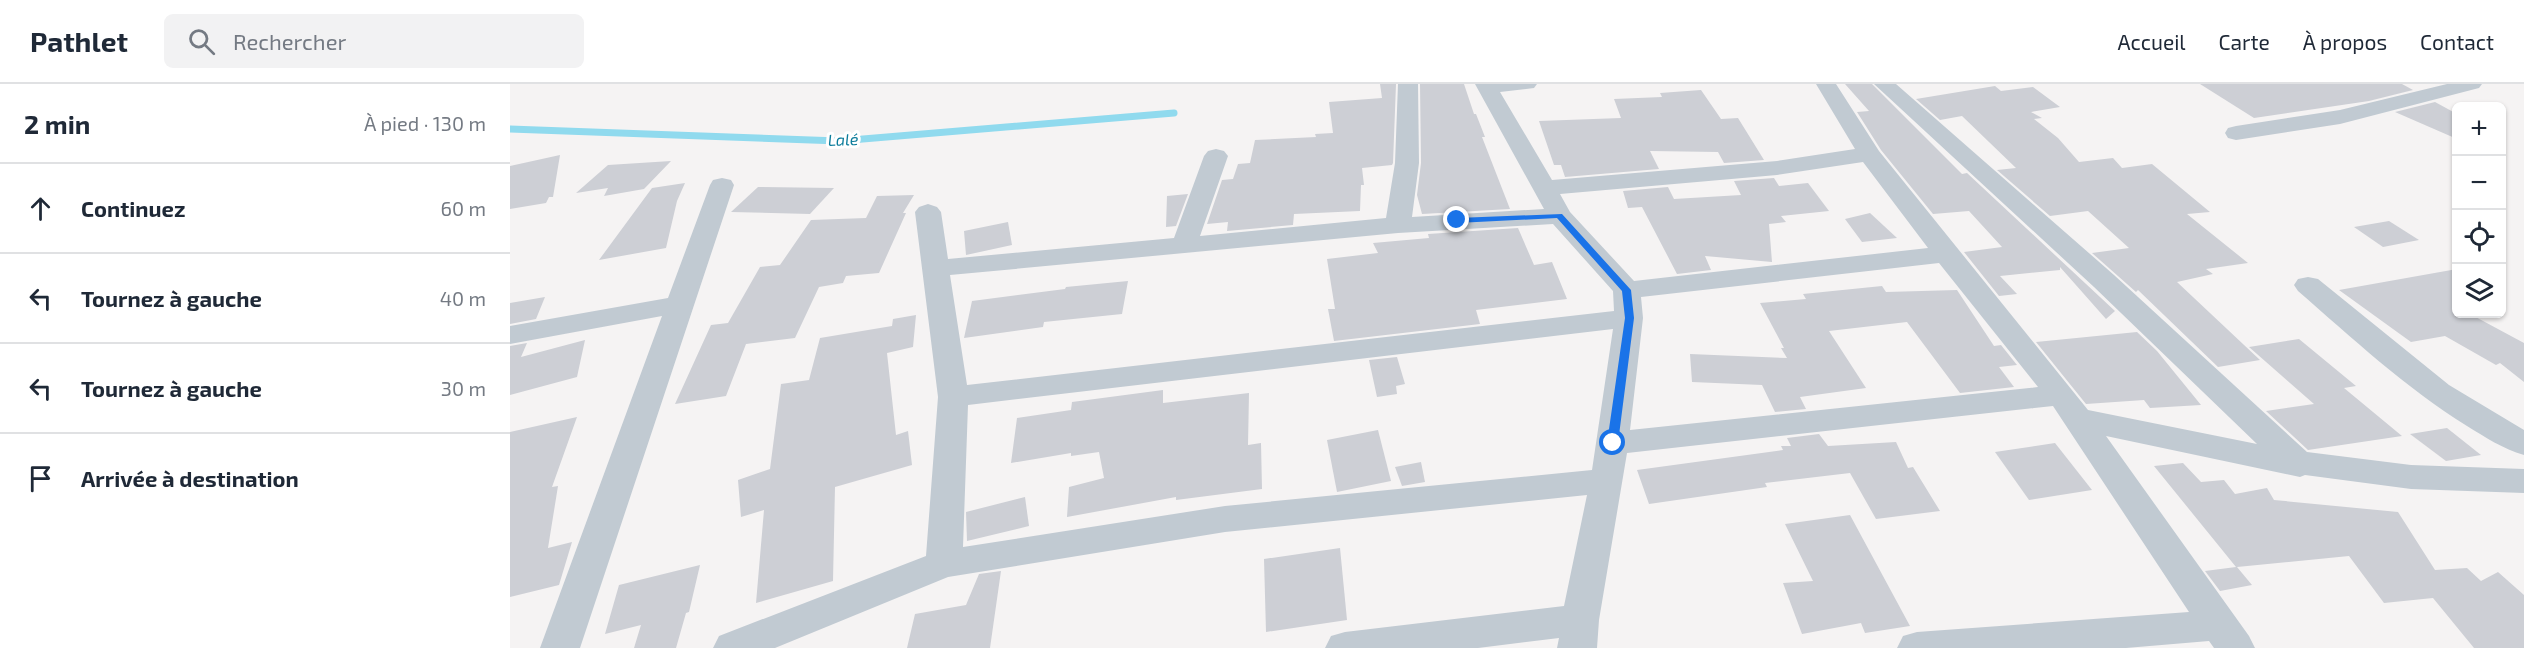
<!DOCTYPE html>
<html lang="fr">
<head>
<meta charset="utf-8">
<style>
  :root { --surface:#fff; --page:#f2f2f3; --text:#1f2937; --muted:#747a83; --line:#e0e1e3 }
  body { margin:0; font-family:"Exo 2",sans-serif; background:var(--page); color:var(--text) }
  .controls { position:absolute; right:18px; top:18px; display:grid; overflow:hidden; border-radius:9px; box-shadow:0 2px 4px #0004 }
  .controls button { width:54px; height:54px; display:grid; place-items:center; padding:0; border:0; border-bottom:2px solid var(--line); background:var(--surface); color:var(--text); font:30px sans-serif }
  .stop { position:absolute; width:18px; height:18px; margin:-14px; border:4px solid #1a73e8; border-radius:50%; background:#fff }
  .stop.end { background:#1a73e8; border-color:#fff; box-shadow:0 2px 6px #0008 }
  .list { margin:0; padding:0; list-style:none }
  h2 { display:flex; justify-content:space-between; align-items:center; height:78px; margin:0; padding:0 24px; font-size:26px }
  h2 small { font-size:20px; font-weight:400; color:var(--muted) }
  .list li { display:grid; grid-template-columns:39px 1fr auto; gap:18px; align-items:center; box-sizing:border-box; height:90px; padding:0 24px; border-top:2px solid var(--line) }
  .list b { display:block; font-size:22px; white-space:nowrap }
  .list em { font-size:20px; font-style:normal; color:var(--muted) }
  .icon { flex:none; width:33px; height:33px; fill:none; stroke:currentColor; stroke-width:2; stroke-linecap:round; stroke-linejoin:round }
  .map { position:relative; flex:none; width:2014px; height:564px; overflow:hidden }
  header { display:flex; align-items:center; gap:36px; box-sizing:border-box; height:84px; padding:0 30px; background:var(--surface); border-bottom:2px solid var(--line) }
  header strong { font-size:28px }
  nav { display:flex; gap:33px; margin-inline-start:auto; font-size:21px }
  .search { width:420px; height:54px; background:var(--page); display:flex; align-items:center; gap:15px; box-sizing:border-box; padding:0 21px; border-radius:9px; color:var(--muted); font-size:22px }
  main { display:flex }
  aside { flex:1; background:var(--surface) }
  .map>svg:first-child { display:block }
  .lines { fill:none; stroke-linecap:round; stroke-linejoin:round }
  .stream { stroke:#90daee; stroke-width:7 }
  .building { fill:#cdcfd5 }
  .minor { fill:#c1cad2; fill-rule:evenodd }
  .route { fill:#1a73e8 }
  .labels { text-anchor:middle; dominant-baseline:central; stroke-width:6; stroke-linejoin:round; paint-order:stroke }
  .far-water-label { font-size:16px; font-style:italic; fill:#0c7c9b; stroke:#fff }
</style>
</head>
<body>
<header>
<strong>Pathlet</strong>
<div class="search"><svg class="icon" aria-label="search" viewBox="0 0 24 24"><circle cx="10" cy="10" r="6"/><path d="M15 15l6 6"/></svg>Rechercher</div>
<nav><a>Accueil</a><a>Carte</a><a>À propos</a><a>Contact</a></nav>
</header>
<main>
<aside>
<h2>2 min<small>À pied · 130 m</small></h2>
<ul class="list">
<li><svg class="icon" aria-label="ahead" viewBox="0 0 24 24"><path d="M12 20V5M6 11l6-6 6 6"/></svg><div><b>Continuez</b></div><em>60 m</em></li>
<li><svg class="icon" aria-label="left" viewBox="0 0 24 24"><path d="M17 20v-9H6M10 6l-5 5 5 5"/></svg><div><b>Tournez à gauche</b></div><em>40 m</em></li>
<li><svg class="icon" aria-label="left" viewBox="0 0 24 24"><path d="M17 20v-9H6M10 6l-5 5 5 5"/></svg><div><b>Tournez à gauche</b></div><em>30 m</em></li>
<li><svg class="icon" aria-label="arrive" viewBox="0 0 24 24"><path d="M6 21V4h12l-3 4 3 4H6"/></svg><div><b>Arrivée à destination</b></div></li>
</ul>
</aside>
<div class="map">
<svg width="2014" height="564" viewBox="0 0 2014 564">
  <rect width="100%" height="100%" fill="#f5f3f3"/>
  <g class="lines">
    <path class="stream" d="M0,45l329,12 335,-28"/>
  </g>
  <g class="building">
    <path d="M870,0h16l-3,79 -1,2 -30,3 2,17h-3l-1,26 -66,3 -1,11 -66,6 1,-9 -21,2 15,-44 11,-1 5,-15 12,-1 5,-23 61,-3 -1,-3 18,-1 -4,-31 53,-4z"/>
    <path d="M910,0h44l10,30h2l9,23h-3l28,72 -88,5 -5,-19 4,-32z"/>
    <path d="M1335,0h27l90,90 5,-1 148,138 -9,8 -46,-52v3l-60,6 17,18 -18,2 -35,-44 38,-5 -33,-36 -36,3 -52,-64 -24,-38 12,-1z"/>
    <path d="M1690,0h202l11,6 -44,11 -115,17z"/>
    <path d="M1485,2l6,5 32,-4 27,20 -29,5 11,6 -8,1 24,19 21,24 34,-4 9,10 30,-4 58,48 -23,2 61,49 -42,6 7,5 -36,8 83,78 -42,7 -80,-77 -2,2 -44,-39 37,-5 -41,-37 -38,5 -53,-46 19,-2 -54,-52 -22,4 -24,-21z"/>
    <path d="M1191,6l20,29 17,-1 26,42 -40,3 -6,-11 -68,-1 9,18 -94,8 -4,-12h-7l-15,-44 82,-3 -7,-19 48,-2 -2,-4z"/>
    <path d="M1925,18l22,12v25l-62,-27z"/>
    <path d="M50,71l-7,42h-4l-3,6 -36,6v-43z"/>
    <path d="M161,77l-27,28 -40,7 4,-8 -32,5 32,-28z"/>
    <path d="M1264,94l5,8 29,-3 21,28 -48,5 5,6 -17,2 3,38 -67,-6 6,14 -34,4 -35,-67 -14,1 -5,-17 45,-4 6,12 67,-4 -7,-14z"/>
    <path d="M175,99l-8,18 -11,47 -67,12 53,-72z"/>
    <path d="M248,103l76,1 -24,26 -79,-2z"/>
    <path d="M678,110l-12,32 -10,1 1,-31z"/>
    <path d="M404,111l-11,18h3l-27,60 -33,3 -3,7 -24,4 -24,51 -49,6 -20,52 -51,8 36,-79 17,-2 32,-56 20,-2 31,-45 55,-2 11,-22z"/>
    <path d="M1360,129l27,25 -35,4 -17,-23z"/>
    <path d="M1879,137l30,19 -36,7 -29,-20z"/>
    <path d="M498,138l4,23 -46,10 -2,-24z"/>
    <path d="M1008,144l16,37 18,-3 15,37 -91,11 4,14 -146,17 -6,-32h7l-8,-50 51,-6 -5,-10 56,-5 -1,-4z"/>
    <path d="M1947,185v45h13l54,29v39l-24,-19 -4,2 -51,-29 -34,6 -72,-52z"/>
    <path d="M618,197l-6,33 -78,8 -1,5 -79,11 8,-37 93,-12 1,-2z"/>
    <path d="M1372,202l4,6 71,-2 37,56 7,-1 16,20 -18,2 15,20 -54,6 -53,-71 -78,9 37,57 -66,9 6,12 -31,3 -13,-27 -70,-3 -2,-28 97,4 -6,-10h3l-24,-45 46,-4 -3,-5z"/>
    <path d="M35,213l-9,22 -26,5v-21z"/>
    <path d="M406,231l-3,32 -26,6 9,82 12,-4 4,34 -77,22 -2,94 -77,22 8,-93 -23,7 -3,-37 32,-11 11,-85 28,-4 11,-42 72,-12 1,-7z"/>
    <path d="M1627,248l20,19 44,54 -51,3 -6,-8 -58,4 -50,-62z"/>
    <path d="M1789,255l57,47 -12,2 58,48 -94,14 -42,-39 48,-7 -65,-57z"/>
    <path d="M75,256l-8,37 -67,18v-49l17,-3 -6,14z"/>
    <path d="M887,273l8,27 -9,2 1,8 -20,3 -8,-37z"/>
    <path d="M653,306v13l86,-10 -1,52 13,-2 1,46 -86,11v-3l-109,20 2,-30 35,-9 -5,-26 -28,4v-3l-60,10 6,-45 54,-8 1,-8z"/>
    <path d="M67,333l-25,70 6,-1 -10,62 24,-6 -13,43 -49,12v-165z"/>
    <path d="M1937,344l34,27 -35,6 -36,-27z"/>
    <path d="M868,346l13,51 -54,11 -10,-52z"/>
    <path d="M1309,350l9,12 68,-4 12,26 5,-1 27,44 -64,8 -26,-46 -85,10 2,4 -118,17 -12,-34 146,-20 -2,-4h10l-4,-8z"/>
    <path d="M1545,359l37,47 -63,10 -34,-48z"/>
    <path d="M911,378l4,20 -23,4 -7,-19z"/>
    <path d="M1673,379l18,19 23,-2 11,14 32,-6 7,12 124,12 37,58 32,-2 14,13 17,-9 26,23v53h-50l-41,-50 -49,5 -35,-47 -112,11 15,18 -32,6 -15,-20 31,-4 -82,-101z"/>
    <path d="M515,413l4,29 -62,15 -1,-29z"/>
    <path d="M1340,431l60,111 -45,7 -4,-10 -59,11 -19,-51 30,-2 -28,-57z"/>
    <path d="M830,464l7,72 -81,12 -2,-73z"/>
    <path d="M190,481l-11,47 -3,1 -10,35h-42l7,-23 -36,9 14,-49z"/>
    <path d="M491,487l-11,77h-83l8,-34 51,-9 13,-31z"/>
  </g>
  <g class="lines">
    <g class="minor">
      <path d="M888,0h20l1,79 -7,54 132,-8 -69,-125h62l-3,4 -34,4 52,88 225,-19 78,-12 -39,-65h20l43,67 209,259 169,34 -163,-157 -220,-203h22l218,191 193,177 104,13 113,4v24l-113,-4 -106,-14 -5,2 -194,-41 143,200 6,12h-41l-5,-7 -83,7h-229l6,-12 14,-4 272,-20 -136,-206 -426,47 -28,167 -2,28h-40l2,-10 -81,10h-153l6,-12 14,-4 219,-26 23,-111 -362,37 -277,45 -173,71h-62l6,-12 207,-80 12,-159 -23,-185 4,-5 9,-3 9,3 4,5 7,47 226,-21 30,-82 4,-5 8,-2 8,2 4,5 -28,80 186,-18 9,-55zM1353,78l65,86 -294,33 -64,-69 -10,-18 217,-19zM1043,140l60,67 1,20 -647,74 -17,-110 448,-42zM1429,179l99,124 -408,43 13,-112 -2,-21zM1103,245l-21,141 -367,36 -262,41 5,-142z"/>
      <path d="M1937,0h35l-3,4 -139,36 -104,16 -8,-2 -3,-5 3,-5 8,-2 104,-16z"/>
      <path d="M212,94l9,2 3,5 -154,463h-40l122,-332 -152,28v-18l158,-28 42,-113 3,-5z"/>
      <path d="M1798,193l10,2 131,106 75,45v25c-21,-6 -39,-18 -57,-29 -61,-38 -115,-88 -169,-135l-4,-6 4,-6z"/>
    </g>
  </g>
  <path class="route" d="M1052,130l69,76 3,28 -16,125 -5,4 -6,-4 18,-125 -3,-27 -65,-73 -100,5 -4,-3 4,-2z"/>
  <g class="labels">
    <g class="far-water-label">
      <text transform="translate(333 55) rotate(-2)">Lalé</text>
    </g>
  </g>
</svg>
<div class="controls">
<button>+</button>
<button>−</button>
<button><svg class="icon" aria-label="locate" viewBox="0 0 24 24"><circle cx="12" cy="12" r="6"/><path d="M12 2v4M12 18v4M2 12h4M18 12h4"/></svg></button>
<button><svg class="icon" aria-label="layers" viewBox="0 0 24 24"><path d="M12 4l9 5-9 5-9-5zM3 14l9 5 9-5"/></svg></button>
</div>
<div class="stop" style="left:1103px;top:359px"></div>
<div class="stop end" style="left:947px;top:136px"></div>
</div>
</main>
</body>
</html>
